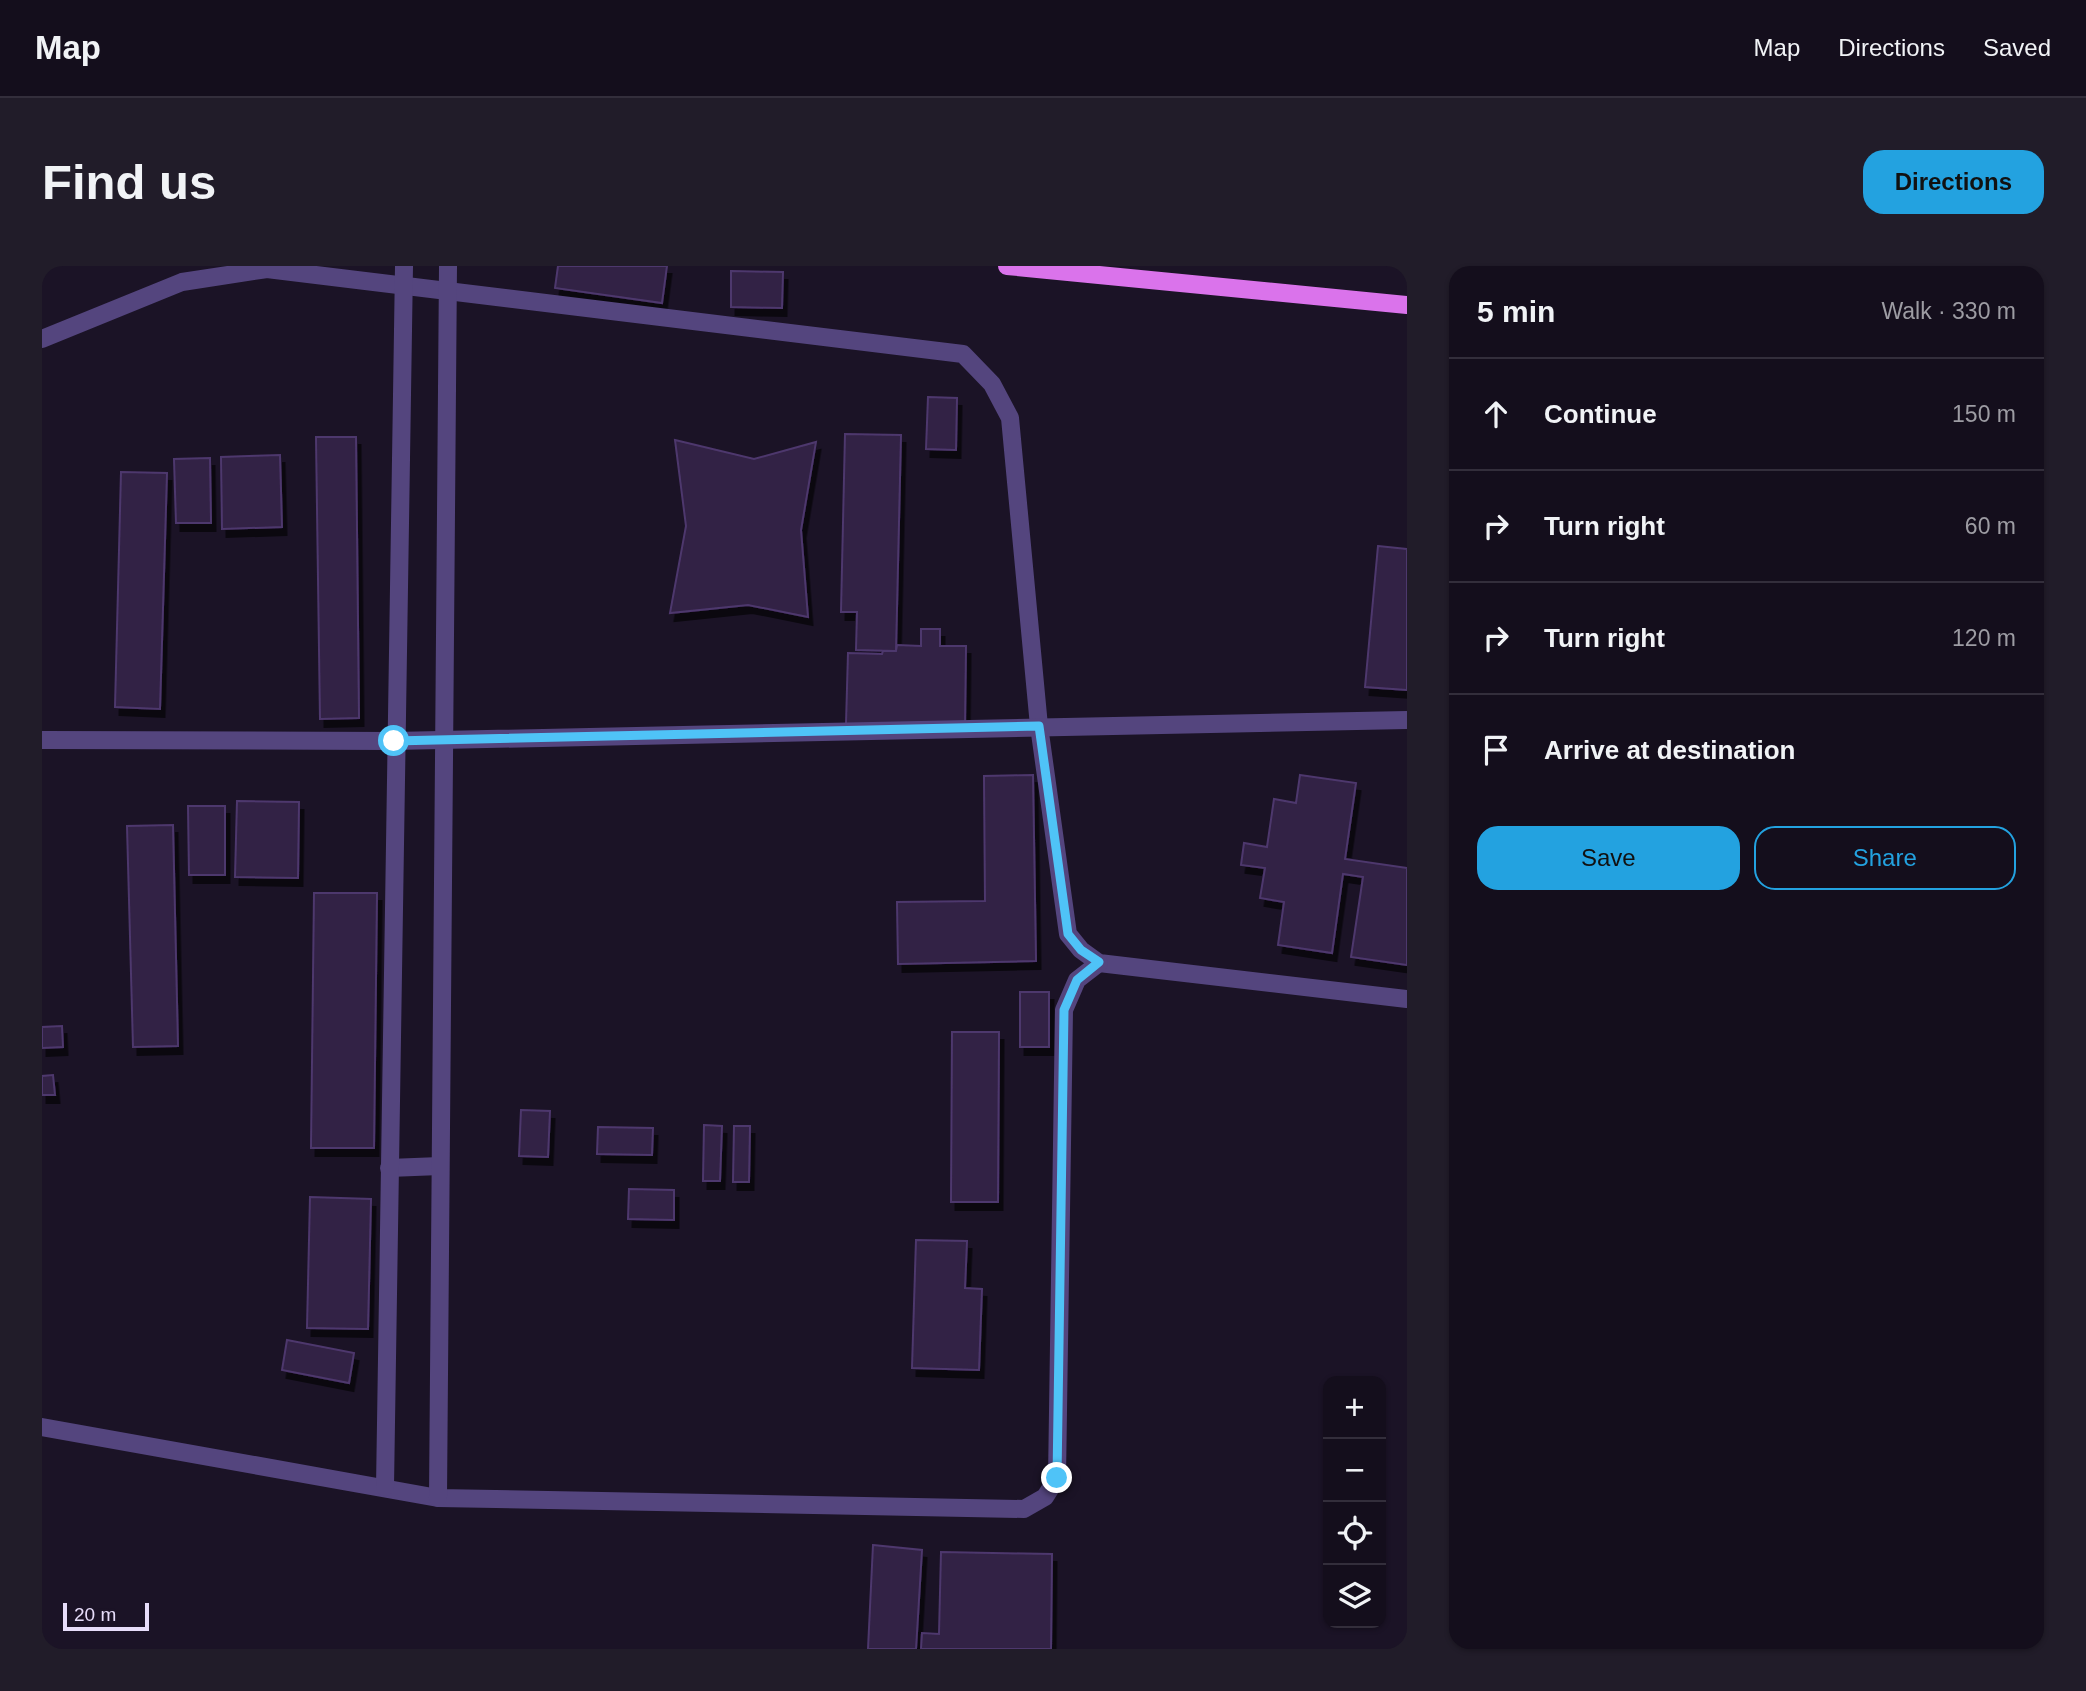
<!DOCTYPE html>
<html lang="en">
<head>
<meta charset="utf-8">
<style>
  :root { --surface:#140e1c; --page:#211c29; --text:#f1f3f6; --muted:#9d9ca3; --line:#332e3b; --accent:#23a2e0 }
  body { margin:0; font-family:Arial,sans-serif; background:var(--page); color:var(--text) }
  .controls { position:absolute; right:21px; bottom:21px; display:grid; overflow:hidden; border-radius:14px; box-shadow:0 2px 5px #0004 }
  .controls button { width:63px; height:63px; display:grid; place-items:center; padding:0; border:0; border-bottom:2px solid var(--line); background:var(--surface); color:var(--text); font:35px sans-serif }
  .scale { position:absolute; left:21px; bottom:18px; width:86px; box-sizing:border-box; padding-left:7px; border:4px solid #e7ddfa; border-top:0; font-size:19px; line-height:24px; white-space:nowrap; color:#e7ddfa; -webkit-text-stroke:5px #1b1326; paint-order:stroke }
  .stop { position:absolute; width:21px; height:21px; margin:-16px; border:5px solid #4fc3f7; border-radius:50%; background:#fff }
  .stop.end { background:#4fc3f7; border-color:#fff; box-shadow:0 2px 7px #0008 }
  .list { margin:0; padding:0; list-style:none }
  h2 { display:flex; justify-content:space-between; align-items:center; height:91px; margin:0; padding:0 28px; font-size:30px }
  h2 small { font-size:23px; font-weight:400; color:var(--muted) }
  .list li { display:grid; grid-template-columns:46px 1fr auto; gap:21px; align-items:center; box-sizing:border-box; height:112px; padding:0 28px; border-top:2px solid var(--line) }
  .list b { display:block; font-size:26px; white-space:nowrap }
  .list em { font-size:23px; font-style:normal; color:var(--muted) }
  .actions { display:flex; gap:14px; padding:21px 28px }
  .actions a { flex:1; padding:16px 0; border:2px solid var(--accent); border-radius:21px; text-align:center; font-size:24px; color:var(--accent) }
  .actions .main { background:var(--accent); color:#111 }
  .icon { flex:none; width:38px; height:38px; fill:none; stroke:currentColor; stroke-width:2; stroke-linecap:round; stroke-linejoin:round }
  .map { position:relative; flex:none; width:1365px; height:1383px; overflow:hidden; border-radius:21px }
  header { display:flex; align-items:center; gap:42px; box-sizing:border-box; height:98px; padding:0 35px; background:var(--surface); border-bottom:2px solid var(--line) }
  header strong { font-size:33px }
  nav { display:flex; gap:38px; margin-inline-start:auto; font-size:24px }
  .intro { display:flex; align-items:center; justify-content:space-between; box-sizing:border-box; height:168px; padding:0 42px }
  h1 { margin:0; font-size:49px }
  .button { padding:18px 32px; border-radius:21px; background:var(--accent); color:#111; font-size:24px; font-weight:700 }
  main { display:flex; gap:42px; padding:0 42px }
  aside { flex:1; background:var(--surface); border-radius:21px; box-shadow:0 2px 5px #0004 }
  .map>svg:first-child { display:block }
  .building { fill:#312244; stroke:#4e376d; stroke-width:2; filter:url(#shadow) }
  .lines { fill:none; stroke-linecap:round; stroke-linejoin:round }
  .minor { stroke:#54457e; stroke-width:18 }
  .major { stroke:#da73eb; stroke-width:18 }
  .route { stroke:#4fc3f7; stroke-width:9 }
</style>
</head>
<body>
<header>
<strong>Map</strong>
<nav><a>Map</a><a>Directions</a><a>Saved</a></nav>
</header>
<div class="intro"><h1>Find us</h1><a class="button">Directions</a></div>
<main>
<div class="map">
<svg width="1365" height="1383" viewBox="0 0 1365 1383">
  <defs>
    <filter id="shadow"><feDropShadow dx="4.5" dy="8" stdDeviation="0" flood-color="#0009"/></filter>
  </defs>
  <rect width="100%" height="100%" fill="#1b1326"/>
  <g class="building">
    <path d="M516,0h109l-5,37 -107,-15z"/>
    <path d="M689,5l52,1 -1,36 -51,-1z"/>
    <path d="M886,131l29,1 -1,52 -30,-1z"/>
    <path d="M803,168l56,1 -5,216 -40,-1 1,-38h-16z"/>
    <path d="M274,171h40l3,281 -39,1z"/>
    <path d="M633,174l79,19 62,-17 -15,88 7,87 -60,-12 -78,8 16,-87z"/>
    <path d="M238,189l2,72 -60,2 -1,-72z"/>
    <path d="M168,192l1,65h-35l-2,-64z"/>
    <path d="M79,206l46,1 -7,236 -45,-2z"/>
    <path d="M1336,280l29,3v141l-42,-3z"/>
    <path d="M879,363h19v17h26l-1,80 -119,-2 2,-71 34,1 1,-3h13l1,-6 24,1z"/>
    <path d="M991,509l3,186 -138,3 -1,-62 88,-1 -1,-125z"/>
    <path d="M1258,509l56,8 -11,76 62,9v97l-56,-8 12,-80 -20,-3 -11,79 -54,-8 6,-43 -24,-4 5,-30 -24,-3 3,-22 23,4 7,-48 22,4z"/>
    <path d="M195,535l62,1 -1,76 -63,-1z"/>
    <path d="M146,540h37v69h-36z"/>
    <path d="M131,559l5,221 -45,1 -6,-221z"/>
    <path d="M272,627h63l-3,255h-63z"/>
    <rect x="978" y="726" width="29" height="55"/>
    <path d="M20,760l1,21 -21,1v-21z"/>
    <path d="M910,766h47l-1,170h-47z"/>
    <path d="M11,809l2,20h-13v-19z"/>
    <path d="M479,844l29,1 -2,46 -29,-1z"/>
    <path d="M662,859l18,1 -2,55h-17z"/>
    <path d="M692,860h16l-1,56h-16z"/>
    <path d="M556,861l55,1 -1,27 -55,-1z"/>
    <path d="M587,923l45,1v30l-46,-1z"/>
    <path d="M268,931l61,2 -3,130 -61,-1z"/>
    <path d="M874,974l51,1 -2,47 17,1 -3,81 -67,-2z"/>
    <path d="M245,1074l67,13 -5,30 -67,-13z"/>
    <path d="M831,1279l49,5 -6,99h-48z"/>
    <path d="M899,1286l111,2 -1,95h-130l1,-16 17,1z"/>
  </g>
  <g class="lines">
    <g class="minor">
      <path d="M0,73l140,-57 85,-13 696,85 29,30 18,34 29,308 29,208 13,16 18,13 308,36"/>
      <path d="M0,474l352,1 1013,-21"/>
      <path d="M347,902l51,-2"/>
      <path d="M0,1161l396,71 586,11 21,-12 12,-19 7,-468 13,-30 22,-17"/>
      <path d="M343,1221l19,-1221"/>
      <path d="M396,1232l10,-1232"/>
    </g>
    <path class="major" d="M965,0l400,39"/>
  </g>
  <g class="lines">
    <path class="route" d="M352,475l645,-15 29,208 13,16 18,12 -22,18 -13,30 -7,468"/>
  </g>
</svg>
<div class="controls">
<button>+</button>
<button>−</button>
<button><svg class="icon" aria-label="locate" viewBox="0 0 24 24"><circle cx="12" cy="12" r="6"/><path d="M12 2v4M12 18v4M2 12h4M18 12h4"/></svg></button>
<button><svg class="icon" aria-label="layers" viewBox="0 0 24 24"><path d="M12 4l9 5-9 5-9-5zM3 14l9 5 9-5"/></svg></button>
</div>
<div class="scale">20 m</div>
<div class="stop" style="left:352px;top:475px"></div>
<div class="stop end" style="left:1015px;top:1212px"></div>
</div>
<aside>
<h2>5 min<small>Walk · 330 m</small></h2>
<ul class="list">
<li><svg class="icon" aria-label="ahead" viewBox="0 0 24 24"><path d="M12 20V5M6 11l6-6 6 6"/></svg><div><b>Continue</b></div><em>150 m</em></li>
<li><svg class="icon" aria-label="right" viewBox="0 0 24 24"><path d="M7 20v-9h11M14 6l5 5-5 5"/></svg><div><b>Turn right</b></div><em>60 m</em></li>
<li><svg class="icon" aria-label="right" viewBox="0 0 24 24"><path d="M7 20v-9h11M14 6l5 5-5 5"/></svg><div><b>Turn right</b></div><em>120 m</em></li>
<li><svg class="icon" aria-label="arrive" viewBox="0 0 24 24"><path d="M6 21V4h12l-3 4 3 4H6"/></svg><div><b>Arrive at destination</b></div></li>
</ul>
<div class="actions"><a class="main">Save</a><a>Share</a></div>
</aside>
</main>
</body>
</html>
